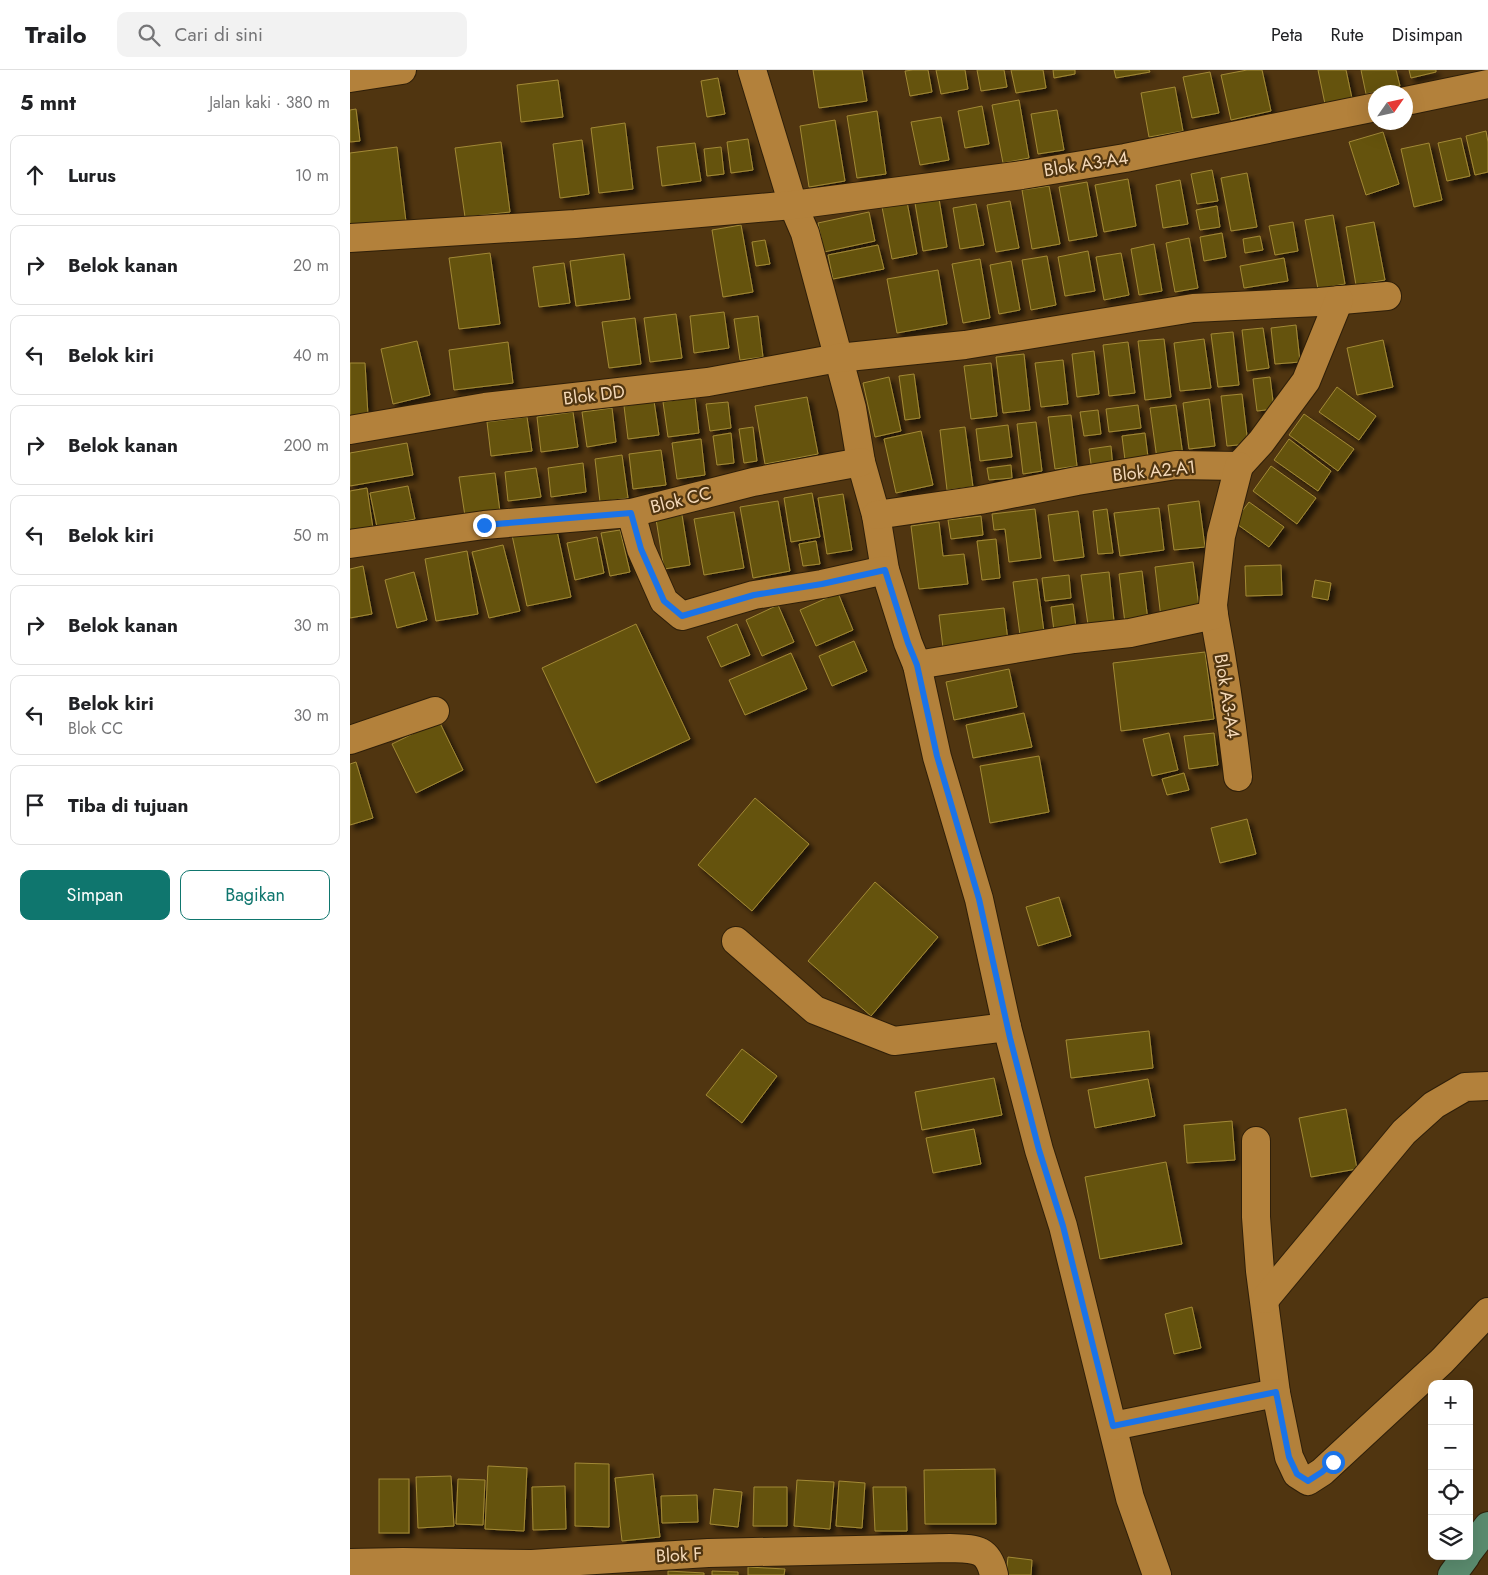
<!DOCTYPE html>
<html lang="id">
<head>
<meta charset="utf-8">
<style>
  :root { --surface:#fff; --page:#f2f2f2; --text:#202124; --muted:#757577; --line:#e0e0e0; --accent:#0f766e }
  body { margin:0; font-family:Jost,sans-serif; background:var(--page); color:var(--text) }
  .controls { position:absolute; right:15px; bottom:15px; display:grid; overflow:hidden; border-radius:10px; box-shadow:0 5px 20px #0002 }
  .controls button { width:45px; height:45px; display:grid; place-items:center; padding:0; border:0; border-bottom:1px solid var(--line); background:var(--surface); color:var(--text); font:25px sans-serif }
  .compass { position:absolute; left:1018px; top:15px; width:45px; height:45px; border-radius:50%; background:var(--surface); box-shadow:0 5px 20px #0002; rotate:56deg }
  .stop { position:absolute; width:15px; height:15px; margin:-11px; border:4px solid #1a73e8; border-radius:50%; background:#fff }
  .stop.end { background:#1a73e8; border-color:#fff; box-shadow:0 1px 5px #0008 }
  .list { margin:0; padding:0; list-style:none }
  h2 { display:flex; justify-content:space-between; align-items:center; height:65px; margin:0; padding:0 20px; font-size:21px }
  h2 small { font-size:16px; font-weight:400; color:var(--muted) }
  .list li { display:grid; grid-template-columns:32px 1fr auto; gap:15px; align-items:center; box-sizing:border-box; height:80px; margin:0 10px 10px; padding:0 10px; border:1px solid var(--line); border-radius:10px }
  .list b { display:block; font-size:19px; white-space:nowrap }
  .list p { margin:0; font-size:16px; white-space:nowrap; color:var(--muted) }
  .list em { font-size:16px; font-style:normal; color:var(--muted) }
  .actions { display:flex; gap:10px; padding:15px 20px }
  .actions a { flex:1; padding:11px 0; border:1px solid var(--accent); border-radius:10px; text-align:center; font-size:18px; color:var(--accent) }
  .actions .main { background:var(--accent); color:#fff }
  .icon { flex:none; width:28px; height:28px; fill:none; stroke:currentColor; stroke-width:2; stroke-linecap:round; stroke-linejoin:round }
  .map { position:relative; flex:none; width:1138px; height:1505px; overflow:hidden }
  header { display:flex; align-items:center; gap:30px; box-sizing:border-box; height:70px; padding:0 25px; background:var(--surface); border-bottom:1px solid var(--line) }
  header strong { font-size:24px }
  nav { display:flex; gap:28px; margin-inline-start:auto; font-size:18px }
  .search { width:350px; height:45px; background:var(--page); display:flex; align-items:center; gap:12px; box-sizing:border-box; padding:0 18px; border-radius:10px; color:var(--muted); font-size:19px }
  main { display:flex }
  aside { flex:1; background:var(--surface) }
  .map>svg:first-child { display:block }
  .building { fill:#65530f; stroke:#a28935; filter:url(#shadow) }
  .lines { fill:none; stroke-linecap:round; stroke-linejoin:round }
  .minor-casing { stroke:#2f1f09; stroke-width:30 }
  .primary-casing { stroke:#2f1f09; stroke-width:30 }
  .minor { stroke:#b3813b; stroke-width:28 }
  .primary { stroke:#5b8c6f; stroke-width:28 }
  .route { stroke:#1a73e8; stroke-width:6 }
  .labels { text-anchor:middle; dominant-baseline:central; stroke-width:4.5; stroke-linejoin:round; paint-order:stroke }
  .street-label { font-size:18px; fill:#f5d9b8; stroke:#503510 }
</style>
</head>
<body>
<header>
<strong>Trailo</strong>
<div class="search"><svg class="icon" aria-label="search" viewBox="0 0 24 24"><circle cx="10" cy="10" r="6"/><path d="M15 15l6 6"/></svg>Cari di sini</div>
<nav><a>Peta</a><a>Rute</a><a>Disimpan</a></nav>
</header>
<main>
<aside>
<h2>5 mnt<small>Jalan kaki · 380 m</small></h2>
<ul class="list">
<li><svg class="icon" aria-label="ahead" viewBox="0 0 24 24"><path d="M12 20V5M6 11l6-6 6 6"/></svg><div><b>Lurus</b></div><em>10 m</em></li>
<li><svg class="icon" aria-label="right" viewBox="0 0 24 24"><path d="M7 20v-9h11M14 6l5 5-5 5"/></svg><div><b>Belok kanan</b></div><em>20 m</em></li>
<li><svg class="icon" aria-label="left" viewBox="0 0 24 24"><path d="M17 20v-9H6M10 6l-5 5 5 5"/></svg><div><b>Belok kiri</b></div><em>40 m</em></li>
<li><svg class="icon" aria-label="right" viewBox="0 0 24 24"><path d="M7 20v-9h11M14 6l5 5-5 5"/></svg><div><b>Belok kanan</b></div><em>200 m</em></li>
<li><svg class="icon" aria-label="left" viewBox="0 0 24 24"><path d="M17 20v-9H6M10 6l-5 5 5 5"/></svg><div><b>Belok kiri</b></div><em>50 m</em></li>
<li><svg class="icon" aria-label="right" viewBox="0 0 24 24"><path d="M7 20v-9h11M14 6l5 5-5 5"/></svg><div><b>Belok kanan</b></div><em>30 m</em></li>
<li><svg class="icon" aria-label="left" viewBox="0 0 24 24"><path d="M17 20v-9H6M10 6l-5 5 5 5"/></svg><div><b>Belok kiri</b><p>Blok CC</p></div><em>30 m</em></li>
<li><svg class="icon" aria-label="arrive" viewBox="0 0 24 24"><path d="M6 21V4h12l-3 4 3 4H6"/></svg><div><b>Tiba di tujuan</b></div></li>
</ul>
<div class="actions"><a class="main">Simpan</a><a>Bagikan</a></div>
</aside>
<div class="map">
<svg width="1138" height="1505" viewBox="0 0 1138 1505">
  <defs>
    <filter id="shadow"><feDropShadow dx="4.5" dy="4.5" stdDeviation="2.5" flood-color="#0009"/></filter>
  </defs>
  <rect width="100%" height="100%" fill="#503510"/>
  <g class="building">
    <path d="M463,0h49l5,31 -48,7z"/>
    <path d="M563,0h15l4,22 -22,4 -5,-25z"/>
    <path d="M586,0h29l3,19 -27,5z"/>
    <path d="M627,0h27l3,17 -26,4z"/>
    <path d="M661,0h32l3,18 -30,5z"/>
    <path d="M703,0h22v4l-21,4z"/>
    <path d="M764,0h35l1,2 -34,6z"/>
    <path d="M897,0h15l9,41 -40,9 -10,-45z"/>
    <path d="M968,0h28l7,33 -27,6z"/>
    <path d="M1011,0h35l4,16 -34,8z"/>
    <path d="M1059,0h27v2l-25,6z"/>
    <path d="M860,2l9,41 -27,5 -9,-41z"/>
    <path d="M368,8l7,36 -18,3 -6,-36z"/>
    <path d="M208,10l5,37 -42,5 -4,-37z"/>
    <path d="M825,17l8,44 -34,6 -8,-44z"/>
    <path d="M669,30l10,58 -26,5 -11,-58z"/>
    <path d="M632,36l7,38 -24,4 -7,-37z"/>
    <path d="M6,39l4,32 -10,1v-32z"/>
    <path d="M707,40l7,40 -26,4 -7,-40z"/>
    <path d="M527,41l9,63 -29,4 -10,-62z"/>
    <path d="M591,47l8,43 -29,5 -9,-43z"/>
    <path d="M485,50l10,61 -36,6 -9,-61z"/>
    <path d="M275,53l8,66 -34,4 -8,-65z"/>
    <path d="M1136,61l2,11v30l-13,3 -9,-39z"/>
    <path d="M1033,62l16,52 -33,11 -17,-53z"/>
    <path d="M1111,68l9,38 -23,5 -9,-38z"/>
    <path d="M398,69l5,31 -22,3 -4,-31z"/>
    <path d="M232,70l7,54 -29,4 -7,-54z"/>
    <path d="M151,72l9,70 -45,5 -10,-69z"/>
    <path d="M345,73l6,38 -39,5 -5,-39z"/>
    <path d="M1079,73l13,57 -28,7 -13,-58z"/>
    <path d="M47,77l9,75 -56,6v-75z"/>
    <path d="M371,77l3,27 -17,2 -3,-27z"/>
    <path d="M862,100l6,31 -21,3 -6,-30z"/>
    <path d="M897,103l10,54 -26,4 -10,-53z"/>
    <path d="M778,109l8,47 -32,6 -9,-47z"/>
    <path d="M830,110l8,44 -25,4 -7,-43z"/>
    <path d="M737,112l10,54 -28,5 -10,-54z"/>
    <path d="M699,116l11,58 -28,5 -10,-59z"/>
    <path d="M589,129l8,48 -24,4 -8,-48z"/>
    <path d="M660,131l9,47 -23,4 -9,-47z"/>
    <path d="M557,132l10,52 -25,5 -10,-52z"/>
    <path d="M626,134l8,41 -24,4 -7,-41z"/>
    <path d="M867,136l3,21 -20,3 -4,-20z"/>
    <path d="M519,142l6,29 -51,11 -6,-29z"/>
    <path d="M983,145l12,69 -27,5 -13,-69z"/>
    <path d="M943,152l5,29 -23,4 -6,-29z"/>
    <path d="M1024,152l11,58 -29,5 -10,-58z"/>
    <path d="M391,155l12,67 -30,5 -11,-67z"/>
    <path d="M872,163l4,24 -22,4 -4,-24z"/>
    <path d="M910,166l3,14 -18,3 -2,-14z"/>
    <path d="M839,168l9,50 -23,4 -9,-49z"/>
    <path d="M415,170l5,24 -14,2 -4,-24z"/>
    <path d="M804,174l8,47 -23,4 -8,-46z"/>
    <path d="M528,175l6,24 -51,10 -5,-24z"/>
    <path d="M738,181l7,40 -30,5 -7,-39z"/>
    <path d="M140,183l10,71 -41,5 -10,-71z"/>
    <path d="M771,183l8,42 -25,5 -8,-43z"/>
    <path d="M274,184l6,45 -54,7 -6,-45z"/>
    <path d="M697,186l9,49 -25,5 -9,-50z"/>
    <path d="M934,188l4,23 -44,7 -4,-22z"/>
    <path d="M630,189l10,59 -27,5 -11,-59z"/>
    <path d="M661,191l9,49 -21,4 -9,-49z"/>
    <path d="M214,193l6,40 -31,4 -6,-40z"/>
    <path d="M588,200l9,54 -50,9 -10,-54z"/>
    <path d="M374,242l5,36 -35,5 -4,-37z"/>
    <path d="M326,244l6,44 -32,4 -6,-44z"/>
    <path d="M408,246l5,41 -23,3 -6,-41z"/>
    <path d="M285,248l6,46 -32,4 -7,-46z"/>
    <path d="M946,255l4,37 -25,2 -4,-36z"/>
    <path d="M913,258l6,40 -22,3 -5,-41z"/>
    <path d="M883,262l6,53 -21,2 -7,-53z"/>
    <path d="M814,269l7,58 -26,3 -7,-59z"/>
    <path d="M854,269l7,49 -31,3 -6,-48z"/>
    <path d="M1033,270l10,47 -36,8 -10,-47z"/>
    <path d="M67,271l13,54 -37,9 -12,-55z"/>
    <path d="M158,272l5,41 -59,7 -5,-40z"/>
    <path d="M778,272l7,51 -26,3 -6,-51z"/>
    <path d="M744,281l5,43 -22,3 -5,-43z"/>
    <path d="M674,284l6,56 -27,3 -7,-56z"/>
    <path d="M713,290l5,44 -27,3 -6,-44z"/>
    <path d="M0,293h15l3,53 -18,1z"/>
    <path d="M641,293l6,53 -26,3 -7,-53z"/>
    <path d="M564,304l6,44 -15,2 -6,-44z"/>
    <path d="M539,307l12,54 -26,6 -12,-54z"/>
    <path d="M920,307l4,32 -17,2 -4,-32z"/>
    <path d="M987,317l39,29 -17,24 -40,-28z"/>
    <path d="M892,324l6,50 -21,2 -6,-50z"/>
    <path d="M345,327l4,36 -31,4 -5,-35z"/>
    <path d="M457,327l11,57 -53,10 -10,-58z"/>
    <path d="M859,329l6,47 -26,3 -6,-46z"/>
    <path d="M304,331l5,34 -31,4 -4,-33z"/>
    <path d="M378,332l3,26 -21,3 -4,-27z"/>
    <path d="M788,335l3,23 -32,4 -3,-23z"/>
    <path d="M826,335l7,51 -26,3 -7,-51z"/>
    <path d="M262,338l4,34 -29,5 -5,-35z"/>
    <path d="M748,340l3,24 -17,2 -4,-24z"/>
    <path d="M223,342l5,35 -37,5 -4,-35z"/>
    <path d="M954,344l50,35 -16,22 -49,-36z"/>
    <path d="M721,345l6,51 -22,3 -7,-52z"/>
    <path d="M177,347l5,34 -41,5 -4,-34z"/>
    <path d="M686,352l6,49 -19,3 -6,-50z"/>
    <path d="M658,355l4,32 -32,4 -4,-32z"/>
    <path d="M403,357l4,34 -13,2 -5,-34z"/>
    <path d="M615,357l8,60 -26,3 -7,-60z"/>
    <path d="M571,361l12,54 -37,8 -12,-54z"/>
    <path d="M381,363l3,30 -17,2 -4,-29z"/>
    <path d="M795,363l4,32 -23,3 -4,-32z"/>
    <path d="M351,369l4,36 -28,4 -5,-36z"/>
    <path d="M939,369l42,32 -13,20 -44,-31z"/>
    <path d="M57,373l6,32 -63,11v-33z"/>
    <path d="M761,376l2,23 -21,2 -3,-22z"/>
    <path d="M311,380l5,35 -33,4 -4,-35z"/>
    <path d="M272,385l6,43 -28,4 -5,-43z"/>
    <path d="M233,393l3,29 -35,5 -3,-29z"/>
    <path d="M661,395l1,13 -23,2 -2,-12z"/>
    <path d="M921,396l45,32 -19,26 -44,-33z"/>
    <path d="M186,398l5,29 -33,4 -3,-29z"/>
    <path d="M145,403l5,39 -35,4 -6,-39z"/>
    <path d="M58,416l7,33 -38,8 -7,-34z"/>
    <path d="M17,418l7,47h-24v-44z"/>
    <path d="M462,423l8,44 -29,5 -7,-44z"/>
    <path d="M493,424l9,56 -25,4 -9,-56z"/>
    <path d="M428,431l12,70 -37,7 -13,-71z"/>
    <path d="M849,431l6,46 -31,3 -6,-45z"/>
    <path d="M899,432l35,25 -15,20 -35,-25z"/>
    <path d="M809,438l5,42 -44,6 -6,-43z"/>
    <path d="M685,439l6,49 -32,4 -4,-33 -11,1 -2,-16z"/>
    <path d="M757,439l6,44 -15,1 -5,-43z"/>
    <path d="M728,441l6,46 -30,4 -6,-46z"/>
    <path d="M384,442l10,56 -40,7 -10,-56z"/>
    <path d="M332,445l8,50 -26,4 -8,-50z"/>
    <path d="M631,446l2,19 -32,4 -3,-19z"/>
    <path d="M589,452l4,34 21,-2 4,30 -49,5 -8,-63z"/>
    <path d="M206,456l15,71 -44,9 -15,-71z"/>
    <path d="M270,460l10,42 -20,4 -9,-43z"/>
    <path d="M247,467l7,36 -29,7 -8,-37z"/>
    <path d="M646,469l4,39 -18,2 -5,-39z"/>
    <path d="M466,471l4,23 -17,2 -4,-22z"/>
    <path d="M153,475l17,66 -31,7 -17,-66z"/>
    <path d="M117,481l11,63 -42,7 -11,-62z"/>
    <path d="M843,492l7,52 -39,4 -6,-51z"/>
    <path d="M931,495l1,30 -36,1 -1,-30z"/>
    <path d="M13,496l9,48 -22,4v-49z"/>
    <path d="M792,501l6,50 -23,2 -6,-49z"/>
    <path d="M64,502l13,48 -30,8 -12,-48z"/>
    <path d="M759,502l5,49 -26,4 -7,-50z"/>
    <path d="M719,505l2,23 -26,3 -3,-23z"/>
    <path d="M687,509l7,53 -24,3 -7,-53z"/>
    <path d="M965,510l16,3 -3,17 -16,-3z"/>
    <path d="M488,523l15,37 -37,16 -16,-36z"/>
    <path d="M723,534l3,24 -22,3 -3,-24z"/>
    <path d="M428,535l16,37 -32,14 -16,-36z"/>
    <path d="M654,538l4,33 -65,7 -4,-33z"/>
    <path d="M286,554l54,115 -94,44 -54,-115z"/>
    <path d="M387,554l13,31 -29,12 -14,-30z"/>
    <path d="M504,571l13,30 -35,15 -13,-30z"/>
    <path d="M855,582l9,67 -93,12 -8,-68z"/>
    <path d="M441,583l16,36 -62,26 -16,-35z"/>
    <path d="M659,599l8,38 -63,13 -8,-38z"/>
    <path d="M674,643l8,34 -59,11 -7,-33z"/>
    <path d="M89,651l24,49 -47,23 -24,-49z"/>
    <path d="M819,663l9,37 -26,6 -9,-37z"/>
    <path d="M864,663l4,32 -29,4 -5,-33z"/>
    <path d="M689,686l10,56 -59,11 -10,-57z"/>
    <path d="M6,692l17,56 -23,7v-61z"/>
    <path d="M834,703l5,17 -22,5 -5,-16z"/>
    <path d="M405,728l54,46 -57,67 -54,-46z"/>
    <path d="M897,749l9,35 -36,9 -9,-35z"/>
    <path d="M525,812l63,55 -67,79 -63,-55z"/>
    <path d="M709,827l12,39 -33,10 -12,-39z"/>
    <path d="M799,961l4,37 -82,10 -5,-38z"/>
    <path d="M392,979l35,27 -35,47 -36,-28z"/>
    <path d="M644,1008l8,37 -80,15 -7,-38z"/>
    <path d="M798,1009l7,37 -60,12 -7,-38z"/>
    <path d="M996,1039l11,60 -46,8 -12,-59z"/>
    <path d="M882,1051l3,39 -48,3 -3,-38z"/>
    <path d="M624,1059l7,35 -48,9 -7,-35z"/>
    <path d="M816,1092l16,82 -82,15 -15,-82z"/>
    <path d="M842,1237l9,41 -27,6 -9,-40z"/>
    <path d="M225,1393l34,1v63l-34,-1z"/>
    <path d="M138,1396l39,2 -3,63 -39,-2z"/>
    <path d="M645,1399l1,55h-71l-1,-54z"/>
    <path d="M303,1404l7,63 -38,4 -7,-63z"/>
    <path d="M101,1406l3,50 -36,2 -2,-51z"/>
    <rect x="29" y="1409" width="30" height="54"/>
    <path d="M108,1409l27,1 -2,45 -27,-1z"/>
    <path d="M447,1410l37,2 -4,47 -36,-3z"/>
    <path d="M489,1411l26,2 -3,45 -26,-2z"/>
    <path d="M215,1416l1,43 -33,1 -1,-43z"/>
    <path d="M404,1417h33v39h-34z"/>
    <path d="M523,1417h33l1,44h-32z"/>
    <path d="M364,1419l28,3 -4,35 -28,-3z"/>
    <path d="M347,1425l1,27 -36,1 -1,-27z"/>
    <path d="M658,1487l24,3 -1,15h-25z"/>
    <path d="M398,1497l37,2 -1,6h-36z"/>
    <path d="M318,1501l36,2v2h-36z"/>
    <path d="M362,1501l26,1v3h-26z"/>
  </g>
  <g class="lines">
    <g class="minor-casing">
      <g id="minor">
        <path d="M402,0l41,135 12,28 47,175 9,54 15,53 9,55 23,73 9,22 20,92 42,142 28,128 32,123 24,76 67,272 27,77"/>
        <path d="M0,8l52,-8"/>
        <path d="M1056,31l82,-17"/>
        <path d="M0,168l225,-14 218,-19 229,-30 103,-17 251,-51"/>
        <path d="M0,360l135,-23 223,-25 130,-24 127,-13 228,-37 126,-6 68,-6"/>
        <path d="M281,443l10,36 23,52 18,15 72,-21 68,-11 63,-14"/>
        <path d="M526,445l104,-15 97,-19 99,-16 63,1 22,-24 45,-61 33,-81"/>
        <path d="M0,474l134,-19 147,-12 122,-31 108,-20"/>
        <path d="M864,545c10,54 18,108 24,162"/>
        <path d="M567,595l157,-26 56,-6 84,-18 -1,-10 8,-69 18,-70"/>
        <path d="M0,670l85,-29"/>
        <path d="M386,871l79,69 79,31 113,-14"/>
        <path d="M906,1071v76l4,54 16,122 13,64 8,17 11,7 14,-9 120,-111 46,-49"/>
        <path d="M915,1229l139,-167 30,-27 31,-18 23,-1"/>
        <path d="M763,1356l163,-33"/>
        <path d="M0,1493l53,-1 129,2 176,-11 242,-5c24,1 38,-1 44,27"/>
      </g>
    </g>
    <g class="primary-casing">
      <g id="primary">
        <path d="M1119,1481l19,-25"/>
        <path d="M1102,1505l14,-19"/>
      </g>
    </g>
    <use href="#minor" class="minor"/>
    <use href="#primary" class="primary"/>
  </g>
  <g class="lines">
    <path class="route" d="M134,455l147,-12 10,36 23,52 18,15 72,-21 68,-11 63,-14 23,73 9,22 20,91 42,143 31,139 29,112 24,76 50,200 163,-34 13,65 8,17 11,7 14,-9 11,-10"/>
  </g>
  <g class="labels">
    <g class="street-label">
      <text transform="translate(736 94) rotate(-9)">Blok A3-A4</text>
      <text transform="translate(244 325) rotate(-7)">Blok DD</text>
      <text transform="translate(804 401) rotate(-6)">Blok A2-A1</text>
      <text transform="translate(331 430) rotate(-14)">Blok CC</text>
      <text transform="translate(877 626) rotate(81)">Blok A3-A4</text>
      <text transform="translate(329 1485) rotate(-3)">Blok F</text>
    </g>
  </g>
</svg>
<div class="controls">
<button>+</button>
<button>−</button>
<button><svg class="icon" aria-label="locate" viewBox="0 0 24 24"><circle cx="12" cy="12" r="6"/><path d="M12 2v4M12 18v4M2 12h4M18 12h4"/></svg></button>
<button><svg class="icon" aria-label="layers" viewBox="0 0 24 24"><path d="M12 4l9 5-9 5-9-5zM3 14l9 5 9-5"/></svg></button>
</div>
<svg class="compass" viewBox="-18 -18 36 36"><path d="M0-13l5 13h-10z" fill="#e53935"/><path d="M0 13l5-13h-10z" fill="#757577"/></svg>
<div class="stop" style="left:983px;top:1392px"></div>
<div class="stop end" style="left:134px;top:455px"></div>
</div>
</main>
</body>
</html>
